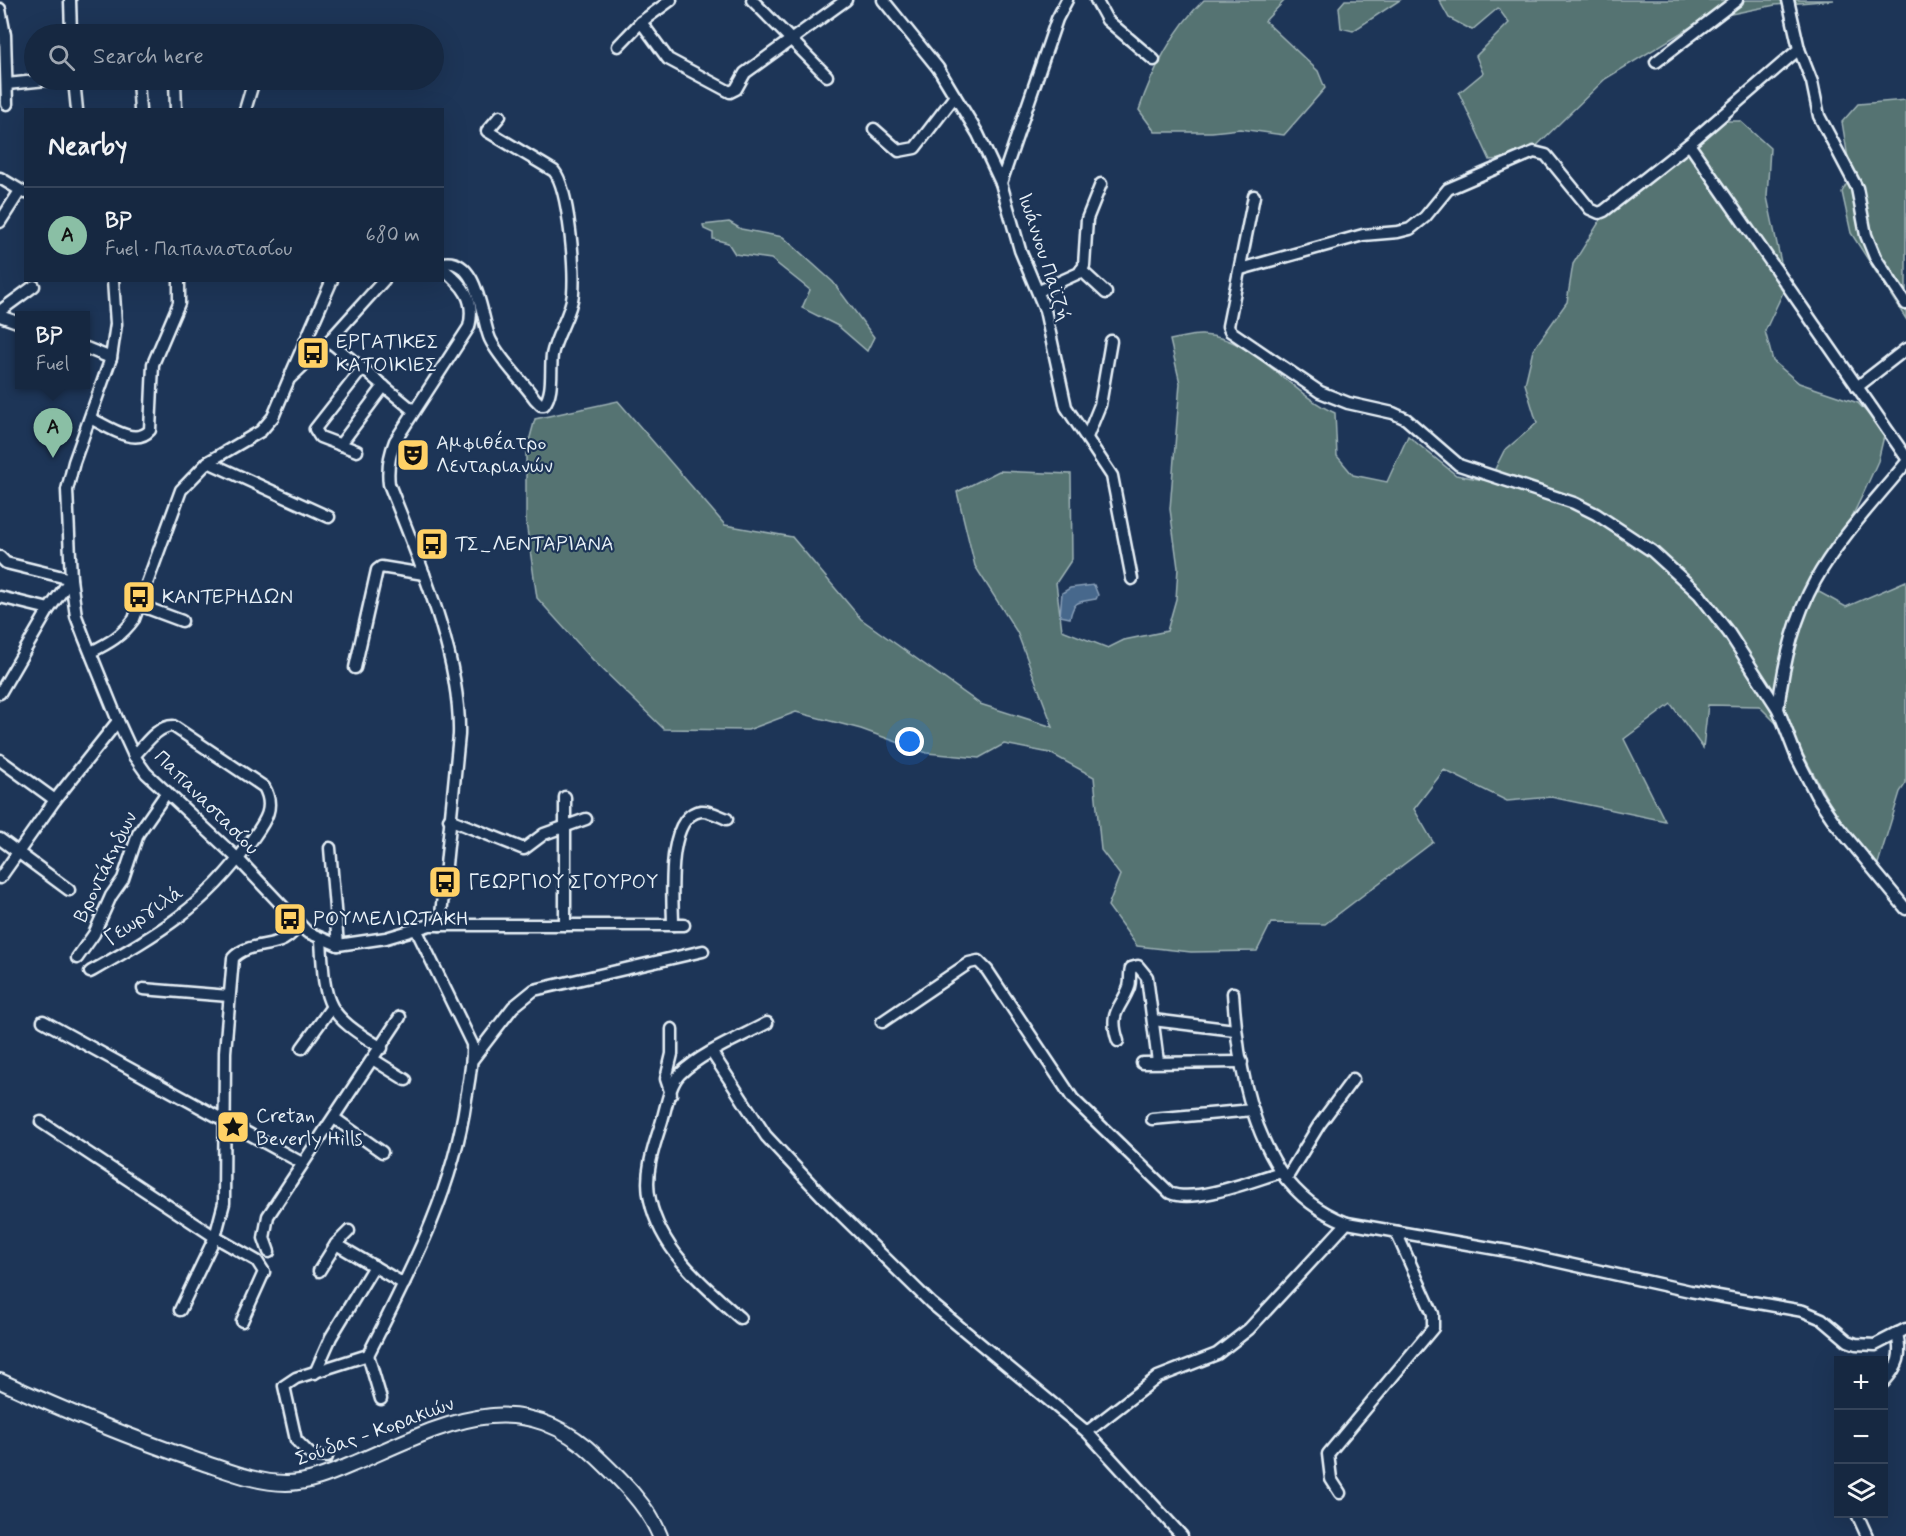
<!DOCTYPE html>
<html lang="en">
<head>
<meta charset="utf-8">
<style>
  :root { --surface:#162841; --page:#1f3048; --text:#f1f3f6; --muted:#9ea6b1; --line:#35445a; --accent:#8abfa5 }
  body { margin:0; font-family:Mynerve,sans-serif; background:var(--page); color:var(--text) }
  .controls { position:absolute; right:18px; bottom:18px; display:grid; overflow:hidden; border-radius:0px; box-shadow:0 6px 24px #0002 }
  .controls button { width:54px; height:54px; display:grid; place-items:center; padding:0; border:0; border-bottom:2px solid var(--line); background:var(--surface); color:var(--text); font:30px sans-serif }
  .you { position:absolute; left:910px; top:742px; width:21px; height:21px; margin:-15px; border:4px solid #fff; border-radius:50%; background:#1a73e8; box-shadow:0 0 0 9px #1a73e833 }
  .badge { display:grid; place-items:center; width:39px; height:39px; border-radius:50%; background:var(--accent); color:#111; font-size:20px; font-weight:700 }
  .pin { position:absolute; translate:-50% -50px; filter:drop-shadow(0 2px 3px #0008) }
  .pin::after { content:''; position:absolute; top:32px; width:21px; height:18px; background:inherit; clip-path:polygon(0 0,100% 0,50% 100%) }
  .popup { position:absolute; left:15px; top:311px; width:75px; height:78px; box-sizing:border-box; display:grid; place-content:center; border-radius:0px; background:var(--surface); filter:drop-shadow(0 2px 4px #0005); font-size:20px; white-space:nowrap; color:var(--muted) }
  .popup b { font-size:22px; color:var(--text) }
  .popup::after { content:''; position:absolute; left:50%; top:100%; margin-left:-12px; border:12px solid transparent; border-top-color:var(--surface) }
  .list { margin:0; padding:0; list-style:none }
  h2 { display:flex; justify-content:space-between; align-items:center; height:78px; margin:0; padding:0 24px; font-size:26px }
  h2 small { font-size:20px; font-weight:400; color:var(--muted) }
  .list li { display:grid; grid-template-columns:39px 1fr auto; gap:18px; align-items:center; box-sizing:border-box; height:96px; padding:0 24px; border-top:2px solid var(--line) }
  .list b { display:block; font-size:22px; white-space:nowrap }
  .list p { margin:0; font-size:20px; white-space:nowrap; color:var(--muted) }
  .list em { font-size:20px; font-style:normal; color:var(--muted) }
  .icon { flex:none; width:33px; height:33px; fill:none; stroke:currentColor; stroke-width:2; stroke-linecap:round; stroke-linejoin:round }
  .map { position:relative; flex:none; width:1906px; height:1536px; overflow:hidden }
  .search { position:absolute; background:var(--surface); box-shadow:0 6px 24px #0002; left:24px; top:24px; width:420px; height:66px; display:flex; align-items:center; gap:15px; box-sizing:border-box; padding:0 21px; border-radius:33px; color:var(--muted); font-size:22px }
  .panel { position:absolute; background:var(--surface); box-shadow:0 6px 24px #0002; left:24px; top:108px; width:420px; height:174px; border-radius:0px }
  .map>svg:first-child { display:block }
  .green { fill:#547372; stroke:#9eb2b5; stroke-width:1.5 }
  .water { fill:#46678c; stroke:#879eb7; stroke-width:1.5 }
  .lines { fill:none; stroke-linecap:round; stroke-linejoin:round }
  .minor-casing { stroke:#e8f1f8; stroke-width:15 }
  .major-casing { stroke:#e8f1f8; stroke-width:18 }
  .minor { stroke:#1d3557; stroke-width:10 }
  .major { stroke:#1d3557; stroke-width:14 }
  .labels { text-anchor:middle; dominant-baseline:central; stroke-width:4.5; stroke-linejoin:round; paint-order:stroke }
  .street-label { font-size:20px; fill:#e8f1f8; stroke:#1d3557 }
  .poi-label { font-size:20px; fill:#e8f1f8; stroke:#1d3557; text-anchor:start }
</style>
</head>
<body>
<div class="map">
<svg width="1906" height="1536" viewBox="0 0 1906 1536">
  <rect width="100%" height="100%" fill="#1d3557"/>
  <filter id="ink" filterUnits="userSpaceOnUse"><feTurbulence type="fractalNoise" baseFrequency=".0167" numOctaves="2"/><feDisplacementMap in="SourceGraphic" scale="12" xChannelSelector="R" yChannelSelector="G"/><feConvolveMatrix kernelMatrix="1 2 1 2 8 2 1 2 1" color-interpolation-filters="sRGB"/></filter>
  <g filter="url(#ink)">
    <g class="green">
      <path d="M1204,0h81l-20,21 53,50 7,17 -41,47 -44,-6 -28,3h-57l-16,-22c13,-39 35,-82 65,-110z"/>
      <path d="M1345,0h55l-47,31 -12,-3 -2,-21z"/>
      <path d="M1439,0h395l-59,5 -73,15 -97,59 -80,78 -35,3 -31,-67 24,-20 -7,-17 33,-33 -11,-15 -26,22 -23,-12z"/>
      <path d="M1906,100v219l-55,-86 -9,-41 9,-16 -9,-54 16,-18z"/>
      <path d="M1705,121h35l30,27 -3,49 19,89 -21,45 8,30 26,22 59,20 27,29 -7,29 -14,31 -19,39 -27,36 1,25 27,15 60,-26v202l-6,9 -23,75 -40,-50 -39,-72 -39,-39 -51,-1 -5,43 -32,-44 -47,35 41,82 -114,-24 -44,4 -63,-31 -30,39 19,33 -108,82 -54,-1 -14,28 -66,1 -54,-6 -29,-40 12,-31 -19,-25 -7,-73 -44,-24 -46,-9 -25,14 -52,-5 -66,-24 -65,-17 -48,18 -84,-1 -71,-69 -56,-62 -11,-76v-70l9,-33 83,-18 107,124 67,12 69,82 119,85 73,23 -36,-95 -42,-66 -18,-74 42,-21 72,3 1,85 -16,24 6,47 46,18 16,-8 43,-9 9,-32 2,-31 -8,-59 10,-126 -10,-43c11,-2 23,-6 33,-5 51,2 87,59 132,78l2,43 16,19 34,7 21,-46 48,39 33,6 15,-30 33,-28 -12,-39 8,-34 34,-48 6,-38 33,-53 60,-44z"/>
      <path d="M729,222l12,7 42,8 50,45 41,55 -7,14 -29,-25 -36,-18 8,-18 -39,-31 -36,-5 -7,-11 -15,-4v-6l-9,-4 -1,-4z"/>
    </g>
    <path class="water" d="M1094,585l4,10 -2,4c-16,3 -22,0 -26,19l-10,-2 2,-23 8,-5z"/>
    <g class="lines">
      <g class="minor-casing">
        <g id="minor">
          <path d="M70,0l1,34"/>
          <path d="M752,0l75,76"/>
          <path d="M883,0l55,68 40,66 23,49 19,67 25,60 21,97 46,69 20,103"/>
          <path d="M1096,0l11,20 47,40"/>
          <path d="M0,9l5,26 2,69"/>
          <path d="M641,22l27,37 62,33 6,-3 9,-16 101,-73"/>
          <path d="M618,46l23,-24 30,-22"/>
          <path d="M1799,49l13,33 7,34 38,72 9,47 9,22 31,47"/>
          <path d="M1656,62l81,-62"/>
          <path d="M74,80l3,30"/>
          <path d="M138,80l2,30"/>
          <path d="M175,80l1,30"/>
          <path d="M7,84l39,-4"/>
          <path d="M245,110l9,-30"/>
          <path d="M874,129l25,22 16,-3 40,-52"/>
          <path d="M1689,144l217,313"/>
          <path d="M0,178l25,15"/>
          <path d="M1001,183l56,-164 10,-19"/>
          <path d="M1254,196l-26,130 2,5 90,61 28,11 45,10 13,6 53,46 115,38 22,11 56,37 47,43 30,39 49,76 19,49 19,37 19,28 71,86"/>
          <path d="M0,222l20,-31"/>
          <path d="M442,263c37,-7 39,56 48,76 10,21 31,40 45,60l6,6h3c10,-13 6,-34 8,-50 4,-21 19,-40 21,-61 2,-25 -4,-105 -19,-123l-67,-40 13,-15"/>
          <path d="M1241,269l122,-34 35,-3 12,-3 15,-12 23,-28 86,-37 12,3 44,54 9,4 5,-2 85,-67 110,-95 -11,-49"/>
          <path d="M1081,270l25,23"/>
          <path d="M113,280l3,44 -5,34 -37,104 -7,28 4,89 5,37 8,21 34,84 16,35 12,17 92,86 69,73 31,13 48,-7 44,-13h254"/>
          <path d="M1039,291l40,-18 5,-7 3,-47 14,-35"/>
          <path d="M0,311l34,-25"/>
          <path d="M0,316l20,7"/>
          <path d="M329,341l85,70"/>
          <path d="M86,348l25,10"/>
          <path d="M291,374l41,-94"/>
          <path d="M1857,387l49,-38"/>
          <path d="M90,418c17,8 45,29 60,12l3,-66 26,-61v-23"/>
          <path d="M1087,437l13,-32 11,-64"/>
          <path d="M340,445l44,-59"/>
          <path d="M357,451l-37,-14 -5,-8 47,-60"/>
          <path d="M208,462l121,55"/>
          <path d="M0,557l6,6 65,16 -22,30 -49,84"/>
          <path d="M0,597l49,12"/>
          <path d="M139,605l43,16"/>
          <path d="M91,652c18,-9 31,-16 43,-33l47,-129 27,-28 53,-31 12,-14 16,-38 40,-38 55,-61"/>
          <path d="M355,668l22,-98 4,-3 43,7"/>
          <path d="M1778,709c5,-43 16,-90 37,-128 24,-43 60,-80 91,-118"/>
          <path d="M0,760l55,40"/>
          <path d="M565,797v128"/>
          <path d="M449,819l75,30 20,-15 42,-15"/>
          <path d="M0,839l69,51"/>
          <path d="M330,848l8,97"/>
          <path d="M0,878l55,-78 63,-79"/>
          <path d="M440,925l19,-190c2,-80 -41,-177 -70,-251 -2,-16 0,-28 6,-43l74,-114c7,-28 -6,-42 -27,-59"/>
          <path d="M673,925c0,-25 -8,-110 28,-114 8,-1 18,5 26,8"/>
          <path d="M321,940c4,65 3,73 61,108"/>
          <path d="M77,958l17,-24 17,-38 12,-17 15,-45 29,-42"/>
          <path d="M90,972c67,-38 114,-64 159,-128 13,-19 28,-34 15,-57l-91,-61c-16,0 -28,19 -39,30"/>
          <path d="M143,989l86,7"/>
          <path d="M1233,993c4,61 14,127 48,179"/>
          <path d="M1153,1020l82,10"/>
          <path d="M43,1021l259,142"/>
          <path d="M882,1022l87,-59 9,-2 9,9 86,129 97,94c25,11 84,-13 111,-21 18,25 38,40 66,51"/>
          <path d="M1118,1041c-10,-30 3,-32 11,-54 2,-7 0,-13 2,-19l7,-2 9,11 11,85"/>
          <path d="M302,1048l29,-40"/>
          <path d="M712,1053l54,83 59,63 106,104 156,129 95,104"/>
          <path d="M473,1059l40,-52 21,-17 169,-39"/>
          <path d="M374,1060l32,20"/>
          <path d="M1142,1063l100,-1"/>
          <path d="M671,1094l-5,-15 6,-25v-25"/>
          <path d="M334,1118l48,34"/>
          <path d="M1152,1119l101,-9"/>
          <path d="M41,1122l174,115 42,24 7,11 -22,49"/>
          <path d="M1286,1179l33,-54 34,-46"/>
          <path d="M336,1244l68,40"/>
          <path d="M269,1252l-5,-14 4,-22 132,-199"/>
          <path d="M319,1271l17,-27 13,-13"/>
          <path d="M180,1310l35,-73 9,-34 1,-151 8,-94c18,-20 54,-5 65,-35"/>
          <path d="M740,1318c-37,-33 -79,-67 -90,-118 -6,-25 3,-52 11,-76 5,-15 8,-39 19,-50 23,-22 59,-36 87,-51"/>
          <path d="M368,1355l13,44"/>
          <path d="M315,1373l16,-36 43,-71"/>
          <path d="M1884,1382c15,-17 18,-26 13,-49"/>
          <path d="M1087,1432l71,-55 59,-23 32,-25 98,-106 172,30 171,38 113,20 19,8 26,22 8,3 19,1 31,-16"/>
          <path d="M327,1457l-16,-2 -15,-15 -12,-54 12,-8 72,-23c42,-83 85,-163 98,-256 3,-18 7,-36 6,-55l-56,-115"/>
          <path d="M1340,1493l-9,-14 -3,-25 105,-126v-14l-37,-82"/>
          <path d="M1857,1514l10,22"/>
        </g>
      </g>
      <g class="major-casing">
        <path id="major" d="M0,1381c65,30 131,57 198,80 28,9 58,22 88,22 26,0 50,-12 74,-22 85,-37 160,-79 238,-3 23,22 50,48 62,78"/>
      </g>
      <use href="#minor" class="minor"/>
      <use href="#major" class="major"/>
    </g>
  </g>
  <defs>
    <g id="bus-square" transform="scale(1.725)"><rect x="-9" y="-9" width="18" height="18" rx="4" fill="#ffd166" stroke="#1d3557"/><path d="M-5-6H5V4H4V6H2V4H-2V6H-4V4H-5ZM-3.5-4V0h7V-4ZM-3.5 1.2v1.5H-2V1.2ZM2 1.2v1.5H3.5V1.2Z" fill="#111"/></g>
    <g id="theatre-square" transform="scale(1.725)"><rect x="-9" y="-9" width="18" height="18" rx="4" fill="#ffd166" stroke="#1d3557"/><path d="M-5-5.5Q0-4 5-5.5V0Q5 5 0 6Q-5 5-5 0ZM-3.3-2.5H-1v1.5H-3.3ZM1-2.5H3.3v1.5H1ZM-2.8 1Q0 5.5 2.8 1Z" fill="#111"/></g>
    <g id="sight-square" transform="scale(1.725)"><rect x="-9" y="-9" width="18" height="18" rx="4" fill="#ffd166" stroke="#1d3557"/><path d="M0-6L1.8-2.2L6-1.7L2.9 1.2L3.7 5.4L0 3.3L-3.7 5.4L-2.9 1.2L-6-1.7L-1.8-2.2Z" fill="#111"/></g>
  </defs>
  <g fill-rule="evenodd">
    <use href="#bus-square" x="313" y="353"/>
    <use href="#theatre-square" x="413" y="455"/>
    <use href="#bus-square" x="432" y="544"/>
    <use href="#bus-square" x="139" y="597"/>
    <use href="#bus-square" x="445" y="882"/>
    <use href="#bus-square" x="290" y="919"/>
    <use href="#sight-square" x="233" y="1127"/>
  </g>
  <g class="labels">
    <g class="street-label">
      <text transform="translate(1044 257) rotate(72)">Ιωάννου Παϊζή</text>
      <text transform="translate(206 803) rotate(45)">Παπαναστασίου</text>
      <text transform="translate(106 867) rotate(-64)">Βροντάκηδων</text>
      <text transform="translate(144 916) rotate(-34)">Γεωργιλά</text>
      <text transform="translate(375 1432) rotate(-20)">Σούδας - Κορακιών</text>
    </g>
    <g class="poi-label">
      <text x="336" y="342">ΕΡΓΑΤΙΚΕΣ<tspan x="336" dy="23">ΚΑΤΟΙΚΙΕΣ</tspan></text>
      <text x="436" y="443">Αμφιθέατρο<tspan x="436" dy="23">Λενταριανών</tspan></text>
      <text x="455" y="544">ΤΣ_ΛΕΝΤΑΡΙΑΝΑ</text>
      <text x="162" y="597">ΚΑΝΤΕΡΗΔΩΝ</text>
      <text x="468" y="882">ΓΕΩΡΓΙΟΥ ΣΓΟΥΡΟΥ</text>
      <text x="313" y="919">ΡΟΥΜΕΛΙΩΤΑΚΗ</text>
      <text x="256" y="1116">Cretan<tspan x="256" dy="23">Beverly Hills</tspan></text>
    </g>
  </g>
</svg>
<div class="controls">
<button>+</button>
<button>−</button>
<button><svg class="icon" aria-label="layers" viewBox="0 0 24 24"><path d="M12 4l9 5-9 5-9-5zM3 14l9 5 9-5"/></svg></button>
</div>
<div class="you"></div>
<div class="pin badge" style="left:53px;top:458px">A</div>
<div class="popup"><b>BP</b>Fuel</div>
<div class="search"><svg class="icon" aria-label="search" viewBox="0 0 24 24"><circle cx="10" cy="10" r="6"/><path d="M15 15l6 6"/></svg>Search here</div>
<section class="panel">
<h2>Nearby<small></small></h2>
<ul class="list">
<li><span class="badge">A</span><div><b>BP</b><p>Fuel · Παπαναστασίου</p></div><em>680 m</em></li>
</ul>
</section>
</div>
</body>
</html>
